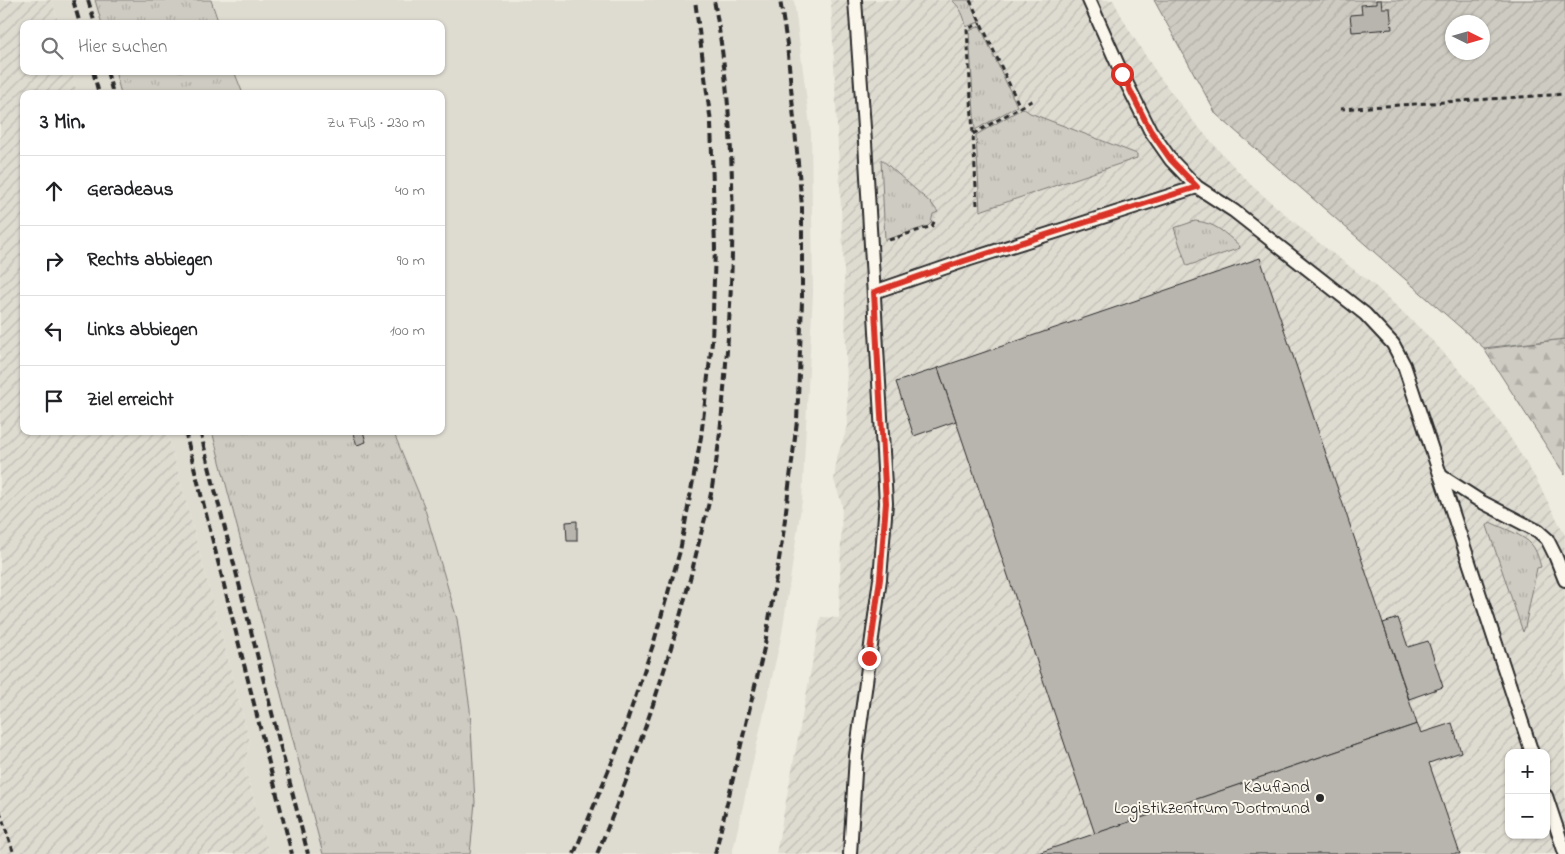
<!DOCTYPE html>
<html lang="de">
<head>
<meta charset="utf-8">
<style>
  :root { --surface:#fff; --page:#f2f2f2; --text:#202124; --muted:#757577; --line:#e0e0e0 }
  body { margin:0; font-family:"Indie Flower",sans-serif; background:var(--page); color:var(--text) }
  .controls { position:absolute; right:15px; bottom:15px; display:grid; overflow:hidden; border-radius:10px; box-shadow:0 1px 4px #0004 }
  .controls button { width:45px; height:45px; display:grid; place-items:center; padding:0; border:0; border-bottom:1px solid var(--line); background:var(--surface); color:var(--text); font:25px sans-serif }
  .compass { position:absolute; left:1445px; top:15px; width:45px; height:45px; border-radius:50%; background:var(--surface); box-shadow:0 1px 4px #0004; rotate:95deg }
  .stop { position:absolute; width:15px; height:15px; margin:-11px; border:4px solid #d93025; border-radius:50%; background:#fff }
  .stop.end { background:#d93025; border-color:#fff; box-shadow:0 1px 5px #0008 }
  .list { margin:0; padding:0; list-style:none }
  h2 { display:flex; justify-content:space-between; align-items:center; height:65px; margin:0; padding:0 20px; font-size:21px }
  h2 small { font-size:16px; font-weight:400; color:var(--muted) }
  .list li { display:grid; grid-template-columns:32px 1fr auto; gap:15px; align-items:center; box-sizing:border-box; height:70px; padding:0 20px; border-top:1px solid var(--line) }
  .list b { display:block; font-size:19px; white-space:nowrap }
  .list em { font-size:16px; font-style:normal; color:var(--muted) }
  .icon { flex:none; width:28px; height:28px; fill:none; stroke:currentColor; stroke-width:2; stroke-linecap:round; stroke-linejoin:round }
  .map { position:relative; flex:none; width:1565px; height:854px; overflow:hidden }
  .search { position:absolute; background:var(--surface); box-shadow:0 1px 4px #0004; left:20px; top:20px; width:425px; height:55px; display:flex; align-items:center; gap:12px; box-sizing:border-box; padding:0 18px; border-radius:10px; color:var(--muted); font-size:19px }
  .panel { position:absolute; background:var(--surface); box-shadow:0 1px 4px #0004; left:20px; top:90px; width:425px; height:345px; border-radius:10px }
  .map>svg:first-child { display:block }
  .built { fill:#dedbd1 }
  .industrial { fill:url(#industrial-furrows); fill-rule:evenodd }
  .grass { fill:url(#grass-tufts); stroke:#7c7b76 }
  .forest { fill:url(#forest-firs); stroke:#7c7b76 }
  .garden { fill:url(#garden-furrows); stroke:#7c7b76; fill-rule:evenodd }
  .building { fill:#b8b5ae; stroke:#2b2b2b }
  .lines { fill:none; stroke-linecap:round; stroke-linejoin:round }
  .service-casing { stroke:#2b2b2b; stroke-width:16 }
  .path { stroke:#2b2b2b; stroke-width:3; stroke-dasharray:5 4; stroke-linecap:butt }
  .service { stroke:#fbf7ec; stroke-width:12 }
  .rail { stroke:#2b2b2b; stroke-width:4; stroke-dasharray:8 4; stroke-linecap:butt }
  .route { stroke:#d93025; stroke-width:6 }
  .poi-dot { fill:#2b2b2b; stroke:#fbf7ec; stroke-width:2 }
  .labels { text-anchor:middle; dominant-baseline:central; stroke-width:4; stroke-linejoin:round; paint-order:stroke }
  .poi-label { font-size:18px; fill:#2b2b2b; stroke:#fbf7ec; text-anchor:end }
</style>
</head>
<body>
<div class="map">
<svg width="1565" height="854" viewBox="0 0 1565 854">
  <defs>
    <pattern id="industrial-furrows" width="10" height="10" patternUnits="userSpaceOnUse" patternTransform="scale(1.25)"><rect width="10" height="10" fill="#dedbd1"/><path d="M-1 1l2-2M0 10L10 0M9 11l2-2" fill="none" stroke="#bfbcb4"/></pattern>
    <pattern id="grass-tufts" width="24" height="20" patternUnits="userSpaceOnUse" patternTransform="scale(1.25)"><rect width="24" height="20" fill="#cecbc2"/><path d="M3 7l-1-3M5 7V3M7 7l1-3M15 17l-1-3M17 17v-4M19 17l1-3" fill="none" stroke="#b1aea7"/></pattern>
    <pattern id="forest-firs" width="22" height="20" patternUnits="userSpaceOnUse" patternTransform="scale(1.25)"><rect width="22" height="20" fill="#cecbc2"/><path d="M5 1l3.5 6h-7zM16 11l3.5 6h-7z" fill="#b1aea7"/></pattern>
    <pattern id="garden-furrows" width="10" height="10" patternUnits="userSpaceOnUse" patternTransform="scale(1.25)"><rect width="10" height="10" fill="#cecbc2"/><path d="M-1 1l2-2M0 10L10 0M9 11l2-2" fill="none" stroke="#b1aea7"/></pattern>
  </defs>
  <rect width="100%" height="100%" fill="#eeebe0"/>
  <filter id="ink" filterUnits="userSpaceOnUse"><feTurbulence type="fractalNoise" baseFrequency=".02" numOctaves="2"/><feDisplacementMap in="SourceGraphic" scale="10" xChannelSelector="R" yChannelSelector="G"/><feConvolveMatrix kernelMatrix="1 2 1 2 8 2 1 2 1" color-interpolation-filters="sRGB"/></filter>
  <g filter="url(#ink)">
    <g class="built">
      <path d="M52,0h43l7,24h-43z"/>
      <path d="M212,0h582l17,134 2,159 -11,207 -20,133 -50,221h-262l5,-52 -5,-93 -13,-90 -33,-113 -31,-75h48v-337h-198l-9,-23h207v-47h-222z"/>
      <path d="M72,71h43l6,23h-44z"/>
      <path d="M167,431h45l111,423h-54l-25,-89 6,-23z"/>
    </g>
    <g class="industrial">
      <path d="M0,0h52l7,24h-35v47h48l5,23h-53v337h143l83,311 -6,23 25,89h-269z"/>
      <path d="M831,0h282l16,30 29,45 35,46 31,35 28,30 62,53 61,47 52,49 25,27 21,24 31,42 32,51 29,56v319h-789l45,-237 18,1 3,-114 -8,-24 3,-23 11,-31 -4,-155zM1509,753h37v82h-37z"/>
    </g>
    <g class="grass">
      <path d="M95,0h116l8,24h-117z"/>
      <path d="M952,0h17l10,22 -13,5c-2,-12 -5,-18 -14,-27z"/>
      <path d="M980,26l37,80 -42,24 -6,-99z"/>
      <path d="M115,71h119l9,23h-122z"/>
      <path d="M1023,108l7,5 107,41v4l-157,53 -4,-76z"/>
      <path d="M881,159l51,45 6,8 -5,2 -2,9 -3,3 -43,14z"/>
      <path d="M1195,221c21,2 28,11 44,24l1,3 -53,18 -13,-38z"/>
      <path d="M212,431h181l31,75 33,113 13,90 5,93 -5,52h-147z"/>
      <path d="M1490,522c12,6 34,13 42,23 5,6 7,15 9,22l-4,1 -12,59 -2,5 -36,-106z"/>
    </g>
    <path class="forest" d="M1565,339v136l-81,-126z"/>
    <path class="garden" d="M1154,0h411v339l-81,9 -268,-234zM1452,22h30v30h-30z"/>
    <g class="building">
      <path d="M1376,0h5l1,8h8l2,21 -40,3 -2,-17 12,-1 -1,-9 15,-1z"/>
      <path d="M1260,258l157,466 -322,110 -157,-466z"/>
      <path d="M938,368l18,53 -42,15 -18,-54z"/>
      <path d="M352,431h11l3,11 -9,3z"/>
      <path d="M577,521v20h-10l-1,-19z"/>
      <path d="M1398,618l10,29 20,-6 15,46 -34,12 -26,-76z"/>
      <path d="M1452,723l9,29 -32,11 31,91h-425l382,-130 4,9z"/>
    </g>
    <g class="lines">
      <g class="service-casing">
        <g id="service">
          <path d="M1089,0l33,74 28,56 21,30 26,27 37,24 131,103 28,30 11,21 128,388"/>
          <path d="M874,292l90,-31 233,-74"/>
          <path d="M1441,476l39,25 58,30 9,8 8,16 10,25"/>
          <path d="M1546,796l19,57"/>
          <path d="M850,854l6,-98 24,-177 6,-76 -21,-361 -10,-142"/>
        </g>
      </g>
      <g class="path">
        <path d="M970,0l50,107"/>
        <path d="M1340,109l225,-15"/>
        <path d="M973,134l60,-34"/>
        <path d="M977,205l-10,-176 14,-6"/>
        <path d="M889,240l43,-14 4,-8"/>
        <path d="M0,812l14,42"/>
      </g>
      <use href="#service" class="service"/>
      <g class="rail">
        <path d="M73,0l7,24"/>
        <path d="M88,0l7,24"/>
        <path d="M93,71l6,23"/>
        <path d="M107,71l6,23"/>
        <path d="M185,431l107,423"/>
        <path d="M200,431l108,423"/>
        <path d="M574,854l43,-104 36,-105 27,-94 21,-114 11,-95 3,-94 -4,-125 -16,-123"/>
        <path d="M597,854c42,-102 76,-201 101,-308 5,-22 12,-43 15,-65 7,-38 10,-78 13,-118 10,-119 10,-245 -12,-363"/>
        <path d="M715,854l50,-210 18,-109 14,-114 5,-119v-96l-15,-162 -7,-44"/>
      </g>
    </g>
  </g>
  <g class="lines" filter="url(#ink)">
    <path class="route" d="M869,658l11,-79 6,-76 -12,-211 90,-31 233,-74 -26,-27 -21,-30 -28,-56"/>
  </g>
  <circle class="poi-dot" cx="1320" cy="798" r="5"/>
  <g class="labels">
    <g class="poi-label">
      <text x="1310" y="788">Kaufland<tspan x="1310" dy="21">Logistikzentrum Dortmund</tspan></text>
    </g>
  </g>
</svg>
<div class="controls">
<button>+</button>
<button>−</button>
</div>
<svg class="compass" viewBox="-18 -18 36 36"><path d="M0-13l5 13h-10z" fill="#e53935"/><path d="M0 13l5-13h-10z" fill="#757577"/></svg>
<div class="stop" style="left:1122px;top:74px"></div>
<div class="stop end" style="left:869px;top:658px"></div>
<div class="search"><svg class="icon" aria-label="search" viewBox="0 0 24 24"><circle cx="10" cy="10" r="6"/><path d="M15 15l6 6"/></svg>Hier suchen</div>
<section class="panel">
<h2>3 Min.<small>Zu Fuß · 230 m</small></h2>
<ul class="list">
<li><svg class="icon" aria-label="ahead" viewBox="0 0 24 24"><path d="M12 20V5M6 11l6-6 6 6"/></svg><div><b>Geradeaus</b></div><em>40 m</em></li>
<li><svg class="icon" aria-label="right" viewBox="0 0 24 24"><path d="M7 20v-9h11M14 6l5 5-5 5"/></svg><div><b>Rechts abbiegen</b></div><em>90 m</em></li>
<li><svg class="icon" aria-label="left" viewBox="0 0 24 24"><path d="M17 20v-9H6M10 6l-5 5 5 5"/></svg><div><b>Links abbiegen</b></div><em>100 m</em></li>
<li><svg class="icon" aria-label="arrive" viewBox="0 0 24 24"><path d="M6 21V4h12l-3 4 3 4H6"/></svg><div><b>Ziel erreicht</b></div></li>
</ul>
</section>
</div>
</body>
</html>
